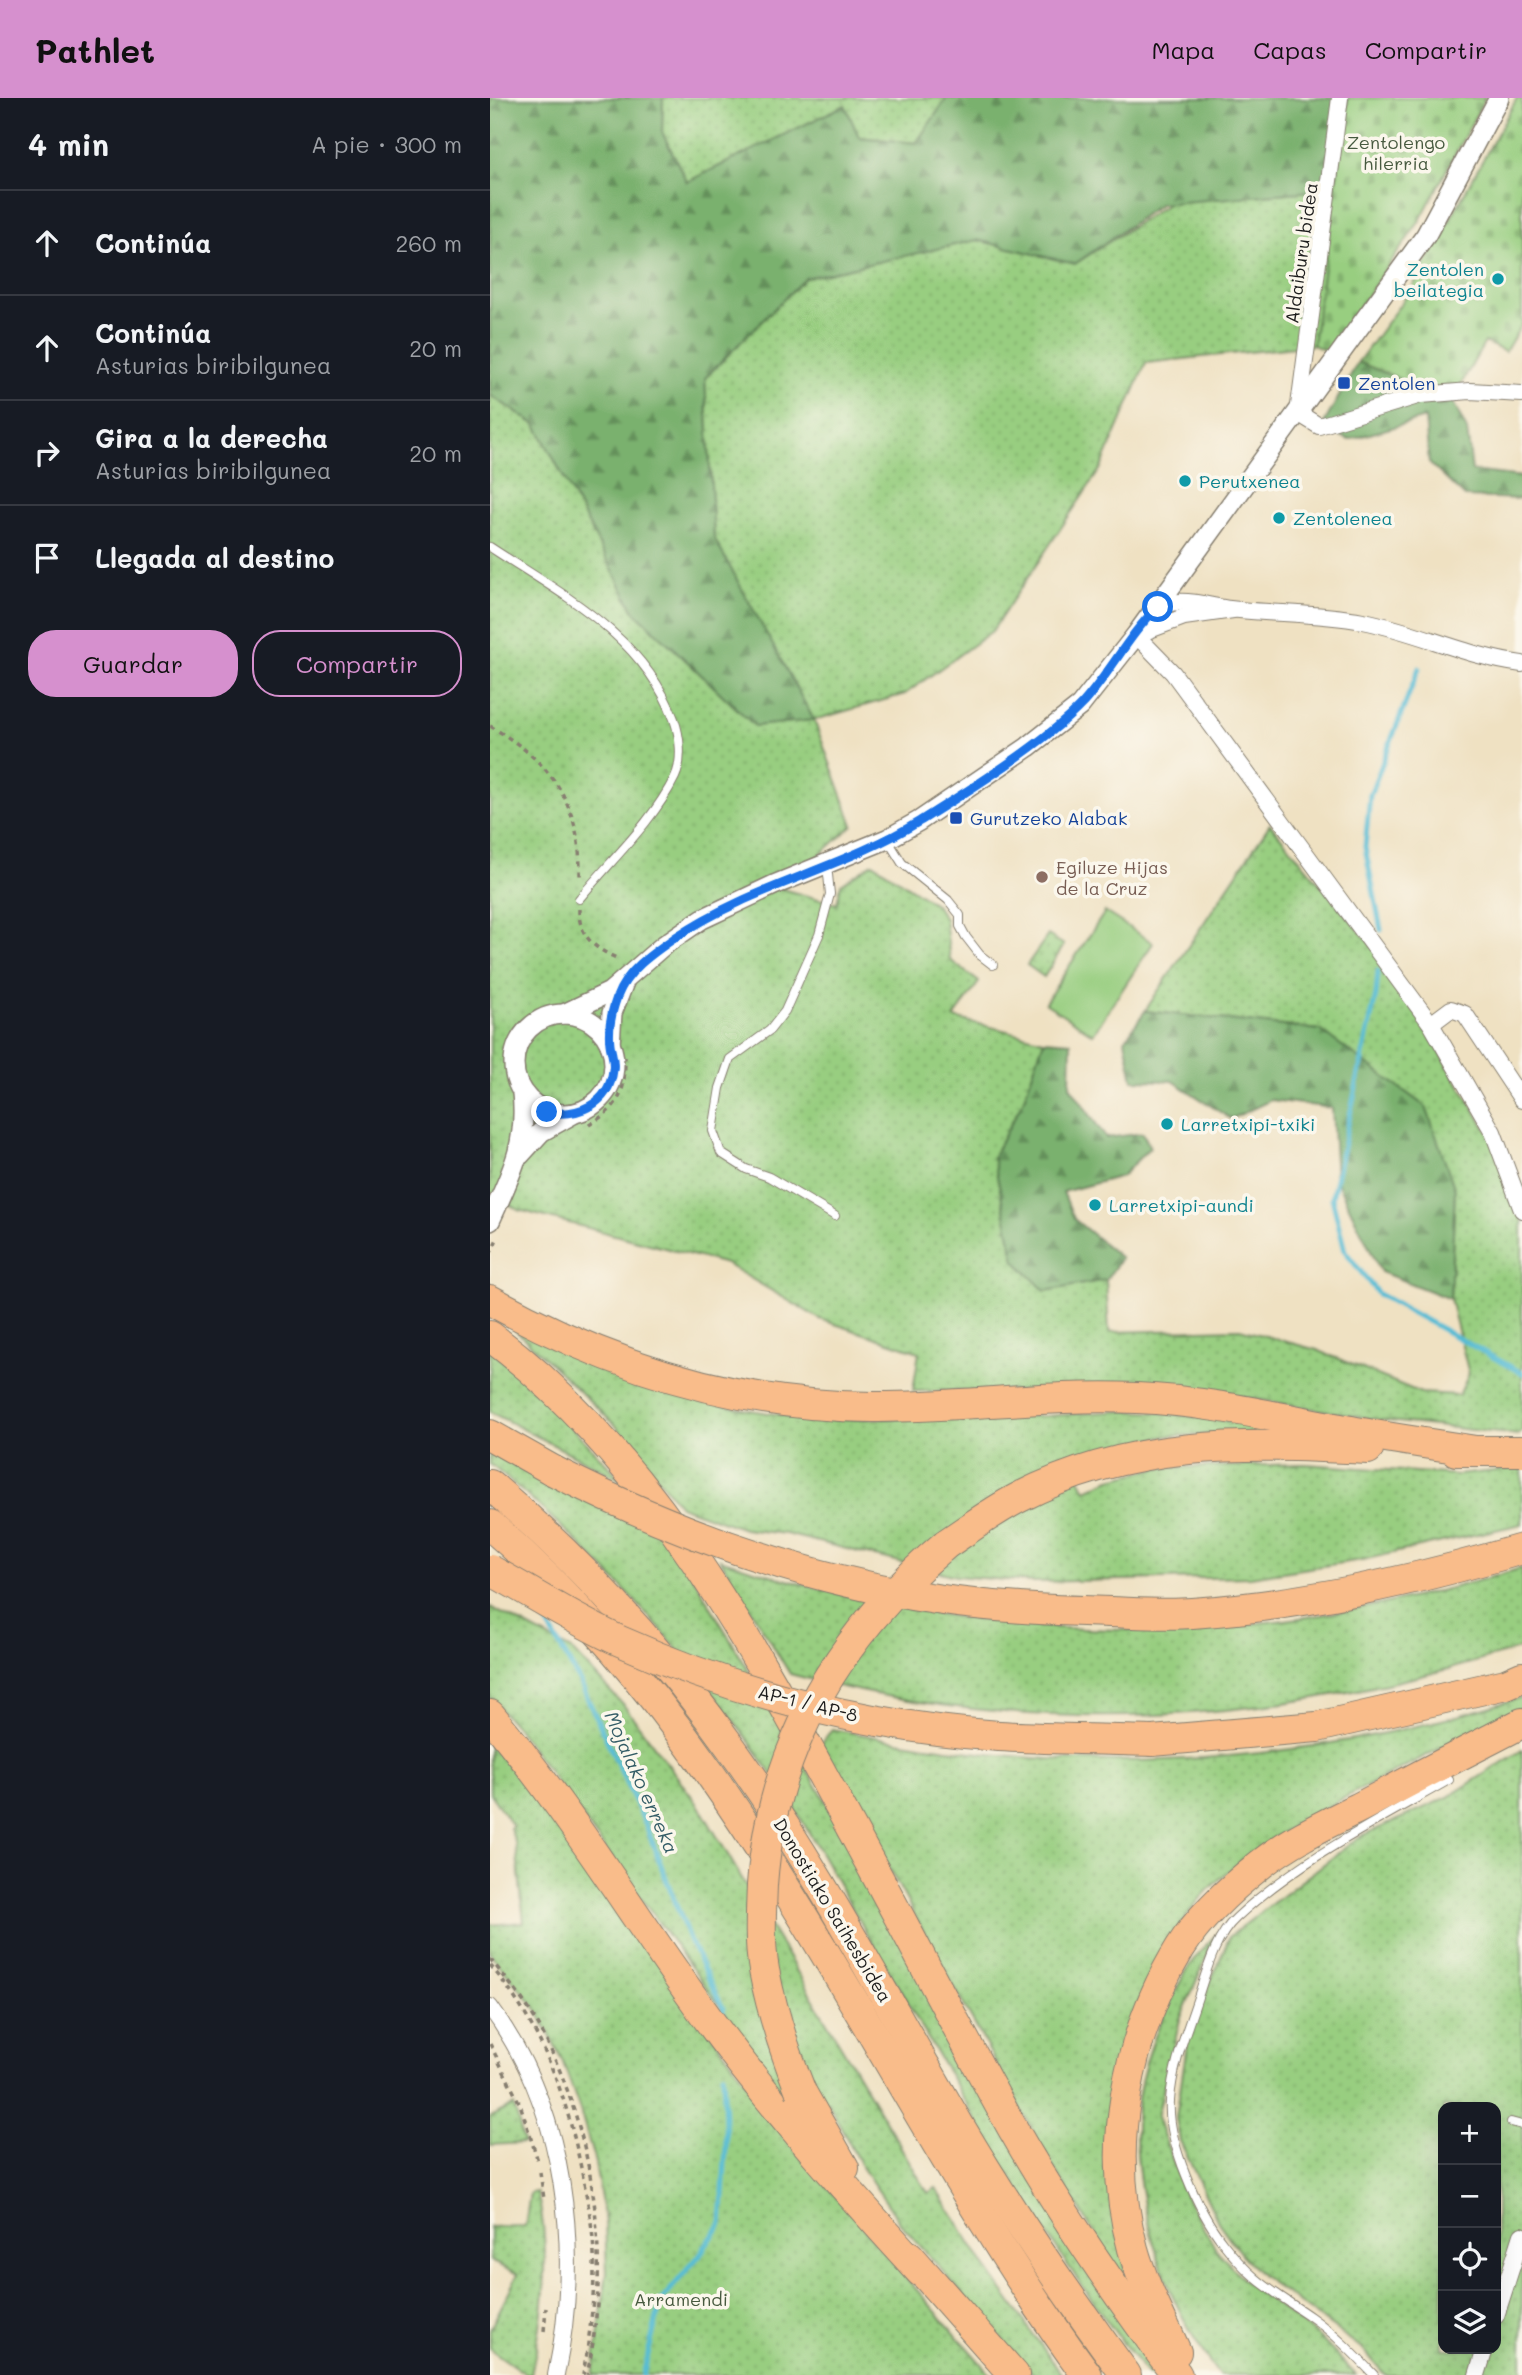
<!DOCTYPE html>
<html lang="es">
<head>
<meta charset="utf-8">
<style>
  :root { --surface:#171b24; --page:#242831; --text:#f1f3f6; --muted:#9ea1a6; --line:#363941; --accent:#d690ce }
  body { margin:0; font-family:Mali,sans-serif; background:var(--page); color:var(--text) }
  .controls { position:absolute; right:21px; bottom:21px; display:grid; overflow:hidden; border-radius:14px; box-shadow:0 7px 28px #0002 }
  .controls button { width:63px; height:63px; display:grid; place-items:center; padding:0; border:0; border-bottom:2px solid var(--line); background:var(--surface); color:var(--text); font:35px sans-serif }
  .stop { position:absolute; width:21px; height:21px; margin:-16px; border:5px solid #1a73e8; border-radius:50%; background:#fff }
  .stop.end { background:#1a73e8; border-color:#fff; box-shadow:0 2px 7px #0008 }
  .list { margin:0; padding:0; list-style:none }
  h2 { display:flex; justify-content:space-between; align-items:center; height:91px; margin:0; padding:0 28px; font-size:30px }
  h2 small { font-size:23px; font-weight:400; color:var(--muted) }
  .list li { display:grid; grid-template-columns:46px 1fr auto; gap:21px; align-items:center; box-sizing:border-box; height:105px; padding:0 28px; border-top:2px solid var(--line) }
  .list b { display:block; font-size:26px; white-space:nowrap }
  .list p { margin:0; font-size:23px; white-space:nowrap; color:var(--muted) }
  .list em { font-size:23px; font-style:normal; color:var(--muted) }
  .actions { display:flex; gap:14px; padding:21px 28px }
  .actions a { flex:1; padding:16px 0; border:2px solid var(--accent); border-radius:28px; text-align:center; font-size:24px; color:var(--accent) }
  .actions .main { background:var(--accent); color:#111 }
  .icon { flex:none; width:38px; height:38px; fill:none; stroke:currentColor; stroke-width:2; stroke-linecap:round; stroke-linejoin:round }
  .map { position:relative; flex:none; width:1032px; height:2277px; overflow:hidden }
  header { display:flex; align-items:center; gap:42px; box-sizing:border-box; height:98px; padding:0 35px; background:var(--accent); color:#111 }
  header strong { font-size:33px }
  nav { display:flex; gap:38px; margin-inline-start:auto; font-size:24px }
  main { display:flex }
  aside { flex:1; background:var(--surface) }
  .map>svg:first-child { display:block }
  .green { fill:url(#green-dots); stroke:#5a754e; stroke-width:2; fill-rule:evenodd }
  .forest { fill:url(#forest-firs); stroke:#4b6645; stroke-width:2 }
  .cemetery { fill:url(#cemetery-stones); stroke:#5a754e; stroke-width:2 }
  .pitch { fill:#98ce80; stroke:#5a754e; stroke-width:2 }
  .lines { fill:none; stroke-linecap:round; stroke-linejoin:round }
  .stream { stroke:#56bcd4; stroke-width:5 }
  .service-casing { stroke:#867e6f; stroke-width:10 }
  .minor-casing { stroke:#867e6f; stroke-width:18 }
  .tertiary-casing { stroke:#867e6f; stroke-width:22 }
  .motorway-casing { stroke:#867e6f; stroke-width:32 }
  .path { stroke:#867e6f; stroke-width:3.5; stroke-dasharray:5 5; stroke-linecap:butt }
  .service { stroke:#fff; stroke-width:8 }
  .minor { stroke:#fff; stroke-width:16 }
  .tertiary { stroke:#fff; stroke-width:19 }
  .motorway { stroke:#f9bc8a; stroke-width:30 }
  .motorway-bridge-casing { stroke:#867e6f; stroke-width:32; stroke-linecap:butt }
  .motorway-bridge { stroke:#f9bc8a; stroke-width:30 }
  .route { stroke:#1a73e8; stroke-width:9 }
  .culture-dot { fill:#0f9aa8; stroke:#fbf7ec; stroke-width:2.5 }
  .transit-dot { fill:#1a4fb4; stroke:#fbf7ec; stroke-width:2.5 }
  .education-dot { fill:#8d6e63; stroke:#fbf7ec; stroke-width:2.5 }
  .labels { text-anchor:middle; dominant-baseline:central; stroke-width:7; stroke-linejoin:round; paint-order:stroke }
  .park-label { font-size:18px; fill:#475a3f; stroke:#fbf7ec }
  .street-label { font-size:18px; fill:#1c1c1c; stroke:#fbf7ec }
  .culture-label { font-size:18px; fill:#0d838f; stroke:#fbf7ec; text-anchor:start }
  .transit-label { font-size:18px; fill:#164399; stroke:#fbf7ec; text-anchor:start }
  .education-label { font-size:18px; fill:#785e54; stroke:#fbf7ec; text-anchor:start }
  .water-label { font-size:19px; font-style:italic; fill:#335c66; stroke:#fbf7ec }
</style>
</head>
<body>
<header>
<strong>Pathlet</strong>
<nav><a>Mapa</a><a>Capas</a><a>Compartir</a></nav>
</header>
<main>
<aside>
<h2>4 min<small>A pie · 300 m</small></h2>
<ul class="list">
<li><svg class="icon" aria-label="ahead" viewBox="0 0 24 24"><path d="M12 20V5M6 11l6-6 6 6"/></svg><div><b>Continúa</b></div><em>260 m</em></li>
<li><svg class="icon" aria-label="ahead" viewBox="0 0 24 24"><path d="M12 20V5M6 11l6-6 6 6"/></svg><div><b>Continúa</b><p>Asturias biribilgunea</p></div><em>20 m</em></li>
<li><svg class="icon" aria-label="right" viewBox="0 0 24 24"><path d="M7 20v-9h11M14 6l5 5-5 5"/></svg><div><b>Gira a la derecha</b><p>Asturias biribilgunea</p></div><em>20 m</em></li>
<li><svg class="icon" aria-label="arrive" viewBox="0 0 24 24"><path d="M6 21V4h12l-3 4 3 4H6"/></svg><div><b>Llegada al destino</b></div></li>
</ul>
<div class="actions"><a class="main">Guardar</a><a>Compartir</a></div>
</aside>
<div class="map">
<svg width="1032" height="2277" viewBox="0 0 1032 2277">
  <defs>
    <pattern id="green-dots" width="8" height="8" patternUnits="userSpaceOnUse" patternTransform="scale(1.75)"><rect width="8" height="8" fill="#98ce80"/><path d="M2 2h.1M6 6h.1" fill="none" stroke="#82b06e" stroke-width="1.8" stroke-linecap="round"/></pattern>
    <pattern id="forest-firs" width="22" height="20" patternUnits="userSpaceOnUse" patternTransform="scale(1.75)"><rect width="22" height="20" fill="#7ab16e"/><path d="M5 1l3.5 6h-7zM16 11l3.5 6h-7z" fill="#638f5a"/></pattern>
    <pattern id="cemetery-stones" width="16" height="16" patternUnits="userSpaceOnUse" patternTransform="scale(1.75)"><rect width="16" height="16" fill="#98ce80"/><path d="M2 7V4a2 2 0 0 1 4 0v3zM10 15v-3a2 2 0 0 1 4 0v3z" fill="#82b06e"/></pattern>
  </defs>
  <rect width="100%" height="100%" fill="#fbf7ec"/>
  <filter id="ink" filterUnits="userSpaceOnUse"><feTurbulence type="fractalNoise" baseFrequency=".0143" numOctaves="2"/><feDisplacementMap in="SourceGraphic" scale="14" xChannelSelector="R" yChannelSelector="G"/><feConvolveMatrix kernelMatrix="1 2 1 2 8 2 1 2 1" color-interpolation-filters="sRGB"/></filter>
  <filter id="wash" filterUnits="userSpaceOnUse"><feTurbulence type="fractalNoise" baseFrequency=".00686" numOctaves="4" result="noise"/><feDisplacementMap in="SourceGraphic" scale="28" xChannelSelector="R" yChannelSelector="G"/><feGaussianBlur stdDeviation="1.57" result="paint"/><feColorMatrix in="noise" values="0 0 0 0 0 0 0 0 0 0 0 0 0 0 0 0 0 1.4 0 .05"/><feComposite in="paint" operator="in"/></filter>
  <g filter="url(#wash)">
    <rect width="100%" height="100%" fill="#efe1c2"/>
    <g class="green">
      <path d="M173,0h284l-30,45 -59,-6 -13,-32 -158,77 -25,-50z"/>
      <path d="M846,91l-23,156 -167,18 -45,105 -109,163 -87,63 -91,26 39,105 -71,64 55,15 4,-20 32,-21 63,42 9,14 5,41 29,22 -25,36 90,22 -21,61 -30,56 52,134 61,-11 3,52 131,-3 77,21 104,43 38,2 10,-21 -19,-75 5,-109 -135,-160 -175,-19 125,-187 114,136 138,228v244l-4,3 -138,-15 -172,-29h-295l6,-39 -99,-33 -94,-55 -207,-54 -29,-17v-798l46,30 98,186 121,115 58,-6 -99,-182 -9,-160 99,-100 173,-38 98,24 94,-61z"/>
      <path d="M558,837l16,10 -20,32 -17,-12z"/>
      <path d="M21,1228l63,32 78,29 79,20 82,13 234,-4 75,-5 44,2 105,14v6l-104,3 -48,10 -49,18 16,26 24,-11 48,-11 147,-4 153,11 64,-7v56l-160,36 -112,17 -217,5 -77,-6 -170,-42 -42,-5 -64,-23 -64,-80z"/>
      <path d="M0,1251l62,58 71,74 -133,-69z"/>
      <path d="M0,1354l179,84 496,839h-17c-111,-140 -196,-297 -286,-450 -28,-47 -53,-97 -84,-142 -81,-121 -176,-227 -288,-319z"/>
      <path d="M230,1461c271,92 528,94 802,9v80c-245,76 -483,94 -732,26z"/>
      <path d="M0,1509l83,44 52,56 74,99 229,387 8,-5 49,78 77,109h-28l-133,-151 -41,-60 -32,-62 -30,12 -280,-385 -28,-31z"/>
      <path d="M1032,1599v10c-50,25 -101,51 -151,77 -58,30 -116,59 -163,106 -24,24 -39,54 -55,84 -31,54 -46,114 -46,177 0,37 13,82 19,120l-6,3 -70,-112 -229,-418 11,-15c38,7 77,15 115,20 191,27 391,7 575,-52z"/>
      <path d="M0,1640l56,68 250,345 195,224h-398l14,-103 -2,-50 -10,-59 -15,-53 -18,-50 -25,-51 -47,-56v-28l34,-3 -8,-77 -6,-17 3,-2 -23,-32z"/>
      <path d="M1032,1652v625h-137l-22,-26 -101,-73 -21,-22 -23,-32 -38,-81 -4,-23 13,-87 41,-95 129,-99 89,-40zM953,2009h53v242h-53z"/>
      <path d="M727,1835l-37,86 -23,98 28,78 30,53 28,32 75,56 38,39h-137c-52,-68 -83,-164 -83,-249 0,-52 25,-111 51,-156 7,-13 20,-25 30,-37z"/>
      <path d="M24,2007l10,38 -34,2v-28z"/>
      <path d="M47,2094c15,60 7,124 -6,183h-4l-37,-26v-20l28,-55 -28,-13v-34l35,-1 5,-33z"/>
    </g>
    <g class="forest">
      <path d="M0,0h173l-1,34 25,50 158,-77 14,32 57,6 31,-45h401l-12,91 -176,15 -85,60 -98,-24 -172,38 -100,100 9,160 100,182 -59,6 -121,-115 -98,-186 -46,-30z"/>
      <path d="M868,264l94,38 15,30 5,41 50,6v22l-57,-2 -36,-34 -4,-45 -76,22 -27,-13z"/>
      <path d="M655,913l175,19 106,77 29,83 -5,109 -69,-27 -45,-92 -4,-72 -61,-8 -40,19 -58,-38 -40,-1 -8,-40z"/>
      <path d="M554,942l27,2 -1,44 36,52 37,-5 7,14 -28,29 -59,16 11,27 47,39 -15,22 -61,11 -30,-30 -22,-104 30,-56z"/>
    </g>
    <g class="cemetery">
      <path d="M858,0h137l-66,124 -91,130 -15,-7z"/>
      <path d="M1027,0h5v226l-17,28 -20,-10 -33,58 -94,-38 54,-74z"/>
    </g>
    <path class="pitch" d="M615,814l48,31 -60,91 -48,-31z"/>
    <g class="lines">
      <g class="stream">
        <path d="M891,832l-16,-83 5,-52 49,-127"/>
        <path d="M888,873l-2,24 -44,203 13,53 33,43 144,79"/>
        <path d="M52,1516l38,68 65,141 44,116 34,69v10"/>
        <path d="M153,2277l18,-74 37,-44 23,-33 5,-77 -3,-73"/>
      </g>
    </g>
  </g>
  <g filter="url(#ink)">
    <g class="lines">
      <g class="service-casing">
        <g id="service">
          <path d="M0,449c71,47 153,88 184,172 6,17 9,41 1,58 -22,45 -64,83 -96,122"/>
          <path d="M397,741l15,24 46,37 12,15v11l6,11 14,18 13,10"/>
          <path d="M337,767l3,29 -11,41 -34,76 -15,19 -40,29 -10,29 -7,43 8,22 25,16 23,8 66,39"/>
          <path d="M1021,2024l11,3"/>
          <path d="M884,2277c-19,-20 -40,-42 -63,-58 -39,-27 -57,-34 -88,-74 -25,-32 -56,-101 -53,-142 2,-36 18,-73 29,-107 8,-25 17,-58 37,-76 61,-57 141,-97 213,-138"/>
        </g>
      </g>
      <g class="minor-casing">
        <g id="minor">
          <path d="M850,0l-42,315 21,13 102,-31 49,-4 52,3"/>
          <path d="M743,512l-49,7 -48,18 37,38 258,351 62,108 29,78"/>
          <path d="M663,514c20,-19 53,-6 77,-3 44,5 88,4 133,12 54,10 104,36 159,43"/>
          <path d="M941,926l20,-15 14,5 57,86"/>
          <path d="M0,1909c77,104 92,244 66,368"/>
          <path d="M1006,2218l26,-81"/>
          <path d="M987,2277l8,-26"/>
        </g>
      </g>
      <g class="tertiary-casing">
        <g id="tertiary">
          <circle cx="74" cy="966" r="50"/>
          <path d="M74,916l46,-22 54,-47 38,-26 72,-34 113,-46 32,-18 109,-74 52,-41 56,-71 290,-400 73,-137"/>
          <path d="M120,947l2,-32 12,-31"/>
          <path d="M30,1057l21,-23 32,-18"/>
          <path d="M0,1123c20,-45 38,-77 32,-128"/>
        </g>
      </g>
      <g class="motorway-casing">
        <g id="motorway">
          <path d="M0,1202c119,66 251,108 388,107 86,0 173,-13 259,-9 74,3 147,21 219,34 40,7 80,13 120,19"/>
          <path d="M0,1238c176,131 284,350 386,538 46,85 90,171 137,255 49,86 105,167 164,246"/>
          <path d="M0,1337l62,35"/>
          <path d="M966,1353h66"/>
          <path d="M0,1387c91,77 172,166 242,264 86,119 154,252 228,378 51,86 107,168 166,248"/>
          <path d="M0,1427c268,230 392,571 597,850"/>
          <path d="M456,1446c24,-16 47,-33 72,-46 114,-59 225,-55 350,-49"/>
          <path d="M621,1514c27,1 54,3 81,1 113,-8 221,-32 330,-64"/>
          <path d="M0,1617c73,87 132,183 198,276 70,100 151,191 233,281"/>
          <path d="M662,1643l165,-14 189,-43 16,-7"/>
          <path d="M311,1994l43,76"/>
          <path d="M419,2158l105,119"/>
          <path d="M686,2254c-15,-34 -33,-67 -43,-103 -28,-100 -6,-214 47,-301 20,-32 52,-61 81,-84 30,-24 67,-41 101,-58 53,-28 107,-56 160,-83"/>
        </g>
      </g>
      <g class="path">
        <path d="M0,628c63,37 91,78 90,151"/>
        <path d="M89,811c-1,27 17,41 40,50"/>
        <path d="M99,1027c32,-20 36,-31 36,-68"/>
        <path d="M0,1156l7,-15"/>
        <path d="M0,1861c18,22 37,44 50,69 55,105 72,231 47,347"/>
        <path d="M0,1867c53,63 78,134 93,213 6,30 12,60 11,91 0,35 -5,71 -11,106"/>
        <path d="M0,1946l30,60 18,57"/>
        <path d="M50,2074l4,27"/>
        <path d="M54,2233l2,-23"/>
      </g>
      <use href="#service" class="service"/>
      <use href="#minor" class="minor"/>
      <use href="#tertiary" class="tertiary"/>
      <use href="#motorway" class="motorway"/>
      <g class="motorway-bridge-casing">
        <g id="motorway-bridge">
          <path d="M62,1372c120,61 251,109 384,129 58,9 117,11 175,13"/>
          <path d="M0,1472c43,23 85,51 130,71 119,53 248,86 379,95 51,3 102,3 153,5"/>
          <path d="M311,1994c-16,-40 -29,-79 -37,-122 -5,-27 -3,-57 -2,-85 10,-141 78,-251 184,-341"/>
        </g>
      </g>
      <use href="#motorway-bridge" class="motorway-bridge"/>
    </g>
  </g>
  <g class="lines" filter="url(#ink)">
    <path class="route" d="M57,1014c31,5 62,-7 66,-42 2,-10 -2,-17 -3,-26 -2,-15 2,-33 7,-47 10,-27 36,-44 59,-60 75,-51 166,-68 244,-116 48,-30 125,-78 163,-118 27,-30 47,-70 75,-96"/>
  </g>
  <g class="culture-dot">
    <circle cx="1008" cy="181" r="7"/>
    <circle cx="695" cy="383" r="7"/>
    <circle cx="789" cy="420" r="7"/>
    <circle cx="677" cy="1026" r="7"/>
    <circle cx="605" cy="1107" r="7"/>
  </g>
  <g class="transit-dot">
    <rect x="847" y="278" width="14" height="14" rx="3.5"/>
    <rect x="459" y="713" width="14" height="14" rx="3.5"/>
  </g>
  <circle class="education-dot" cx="552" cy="779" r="7"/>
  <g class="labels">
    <g class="park-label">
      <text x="906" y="44">Zentolengo<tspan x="906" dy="21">hilerria</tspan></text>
      <text x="191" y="2201">Arramendi</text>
    </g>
    <g class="street-label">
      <text transform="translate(811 155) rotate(-82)">Aldaiburu bidea</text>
      <text transform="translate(318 1605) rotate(14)">AP-1 / AP-8</text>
      <text transform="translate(343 1812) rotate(59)">Donostiako Saihesbidea</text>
    </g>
    <g class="culture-label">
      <text x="994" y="171" text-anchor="end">Zentolen<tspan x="994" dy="21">beilategia</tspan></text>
      <text x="709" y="383">Perutxenea</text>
      <text x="803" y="420">Zentolenea</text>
      <text x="691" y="1026">Larretxipi-txiki</text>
      <text x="619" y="1107">Larretxipi-aundi</text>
    </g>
    <g class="transit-label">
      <text x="868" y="285">Zentolen</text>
      <text x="480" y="720">Gurutzeko Alabak</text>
    </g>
    <g class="education-label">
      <text x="566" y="769">Egiluze Hijas<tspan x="566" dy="21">de la Cruz</tspan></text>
    </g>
    <g class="water-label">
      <text transform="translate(152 1684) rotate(66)">Mojalako erreka</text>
    </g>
  </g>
</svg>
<div class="controls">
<button>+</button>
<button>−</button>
<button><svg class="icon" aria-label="locate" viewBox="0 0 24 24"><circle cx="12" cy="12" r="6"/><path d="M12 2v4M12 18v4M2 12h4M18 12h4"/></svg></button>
<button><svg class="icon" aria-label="layers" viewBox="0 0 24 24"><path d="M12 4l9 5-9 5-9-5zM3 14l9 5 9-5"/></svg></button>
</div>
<div class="stop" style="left:668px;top:509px"></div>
<div class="stop end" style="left:57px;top:1014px"></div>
</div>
</main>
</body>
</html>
